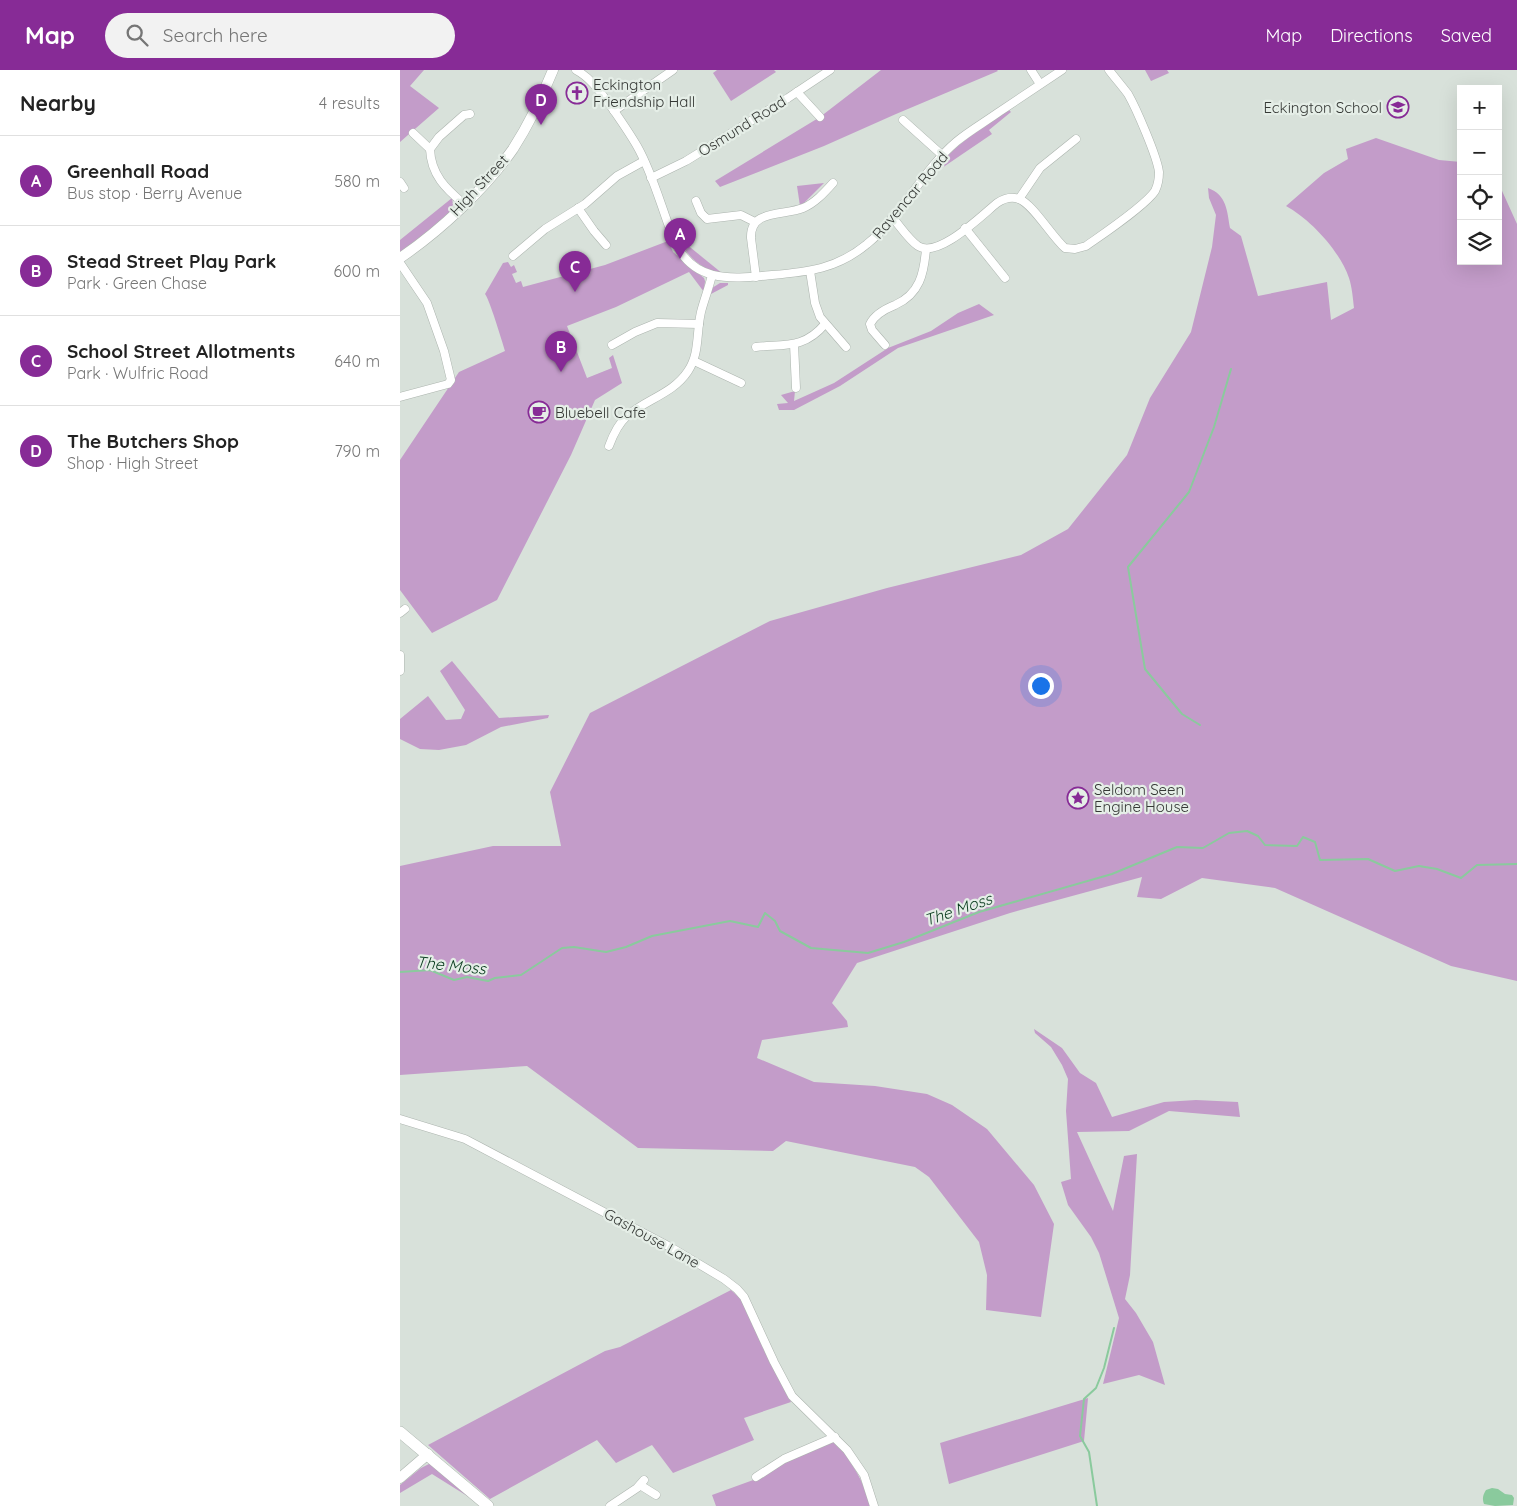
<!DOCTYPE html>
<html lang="en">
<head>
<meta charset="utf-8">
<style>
  :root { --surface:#fff; --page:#f2f2f2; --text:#222; --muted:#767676; --line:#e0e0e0; --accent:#872b96 }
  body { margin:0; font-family:Quicksand,sans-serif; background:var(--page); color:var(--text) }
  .controls { position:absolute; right:15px; top:15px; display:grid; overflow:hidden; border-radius:0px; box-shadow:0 5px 20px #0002 }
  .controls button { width:45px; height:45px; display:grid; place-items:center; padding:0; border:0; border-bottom:1px solid var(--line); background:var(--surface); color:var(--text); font:25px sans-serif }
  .you { position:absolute; left:640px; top:615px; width:18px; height:18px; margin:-12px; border:4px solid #fff; border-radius:50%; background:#1a73e8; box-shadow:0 0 0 8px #1a73e833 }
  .badge { display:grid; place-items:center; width:32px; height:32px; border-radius:50%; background:var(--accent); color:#fff; font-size:16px; font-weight:700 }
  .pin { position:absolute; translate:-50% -41px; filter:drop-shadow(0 1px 2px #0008) }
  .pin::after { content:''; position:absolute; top:26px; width:18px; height:15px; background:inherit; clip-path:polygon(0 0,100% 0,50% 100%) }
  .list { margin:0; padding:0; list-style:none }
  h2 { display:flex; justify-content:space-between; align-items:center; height:65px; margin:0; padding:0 20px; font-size:21px }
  h2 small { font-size:16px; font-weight:400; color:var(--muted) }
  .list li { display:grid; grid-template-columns:32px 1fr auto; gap:15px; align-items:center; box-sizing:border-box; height:90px; padding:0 20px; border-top:1px solid var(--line) }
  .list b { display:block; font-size:19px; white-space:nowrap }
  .list p { margin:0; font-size:16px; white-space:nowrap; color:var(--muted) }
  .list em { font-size:16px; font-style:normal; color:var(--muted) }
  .icon { flex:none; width:28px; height:28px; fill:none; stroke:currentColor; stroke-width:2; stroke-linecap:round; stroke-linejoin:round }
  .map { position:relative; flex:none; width:1117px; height:1436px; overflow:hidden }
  header { display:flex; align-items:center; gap:30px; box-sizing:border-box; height:70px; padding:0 25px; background:var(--accent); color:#fff }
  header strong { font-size:24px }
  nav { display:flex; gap:28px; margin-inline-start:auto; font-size:18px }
  .search { width:350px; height:45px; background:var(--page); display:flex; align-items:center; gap:12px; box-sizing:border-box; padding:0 18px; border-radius:28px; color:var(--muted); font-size:19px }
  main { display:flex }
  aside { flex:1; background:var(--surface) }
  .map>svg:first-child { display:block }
  .green { fill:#c39cc9 }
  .water { fill:#8aca9d }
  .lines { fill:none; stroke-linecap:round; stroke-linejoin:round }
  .stream { stroke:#8aca9d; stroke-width:2 }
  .street-casing { stroke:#acb4ae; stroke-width:9 }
  .secondary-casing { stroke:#acb4ae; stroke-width:11 }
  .primary-casing { stroke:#acb4ae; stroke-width:12 }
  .street { stroke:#fff; stroke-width:8 }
  .secondary { stroke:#fff; stroke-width:10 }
  .primary { stroke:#fff; stroke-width:11 }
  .labels { text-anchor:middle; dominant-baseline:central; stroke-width:4.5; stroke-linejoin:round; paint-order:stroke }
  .poi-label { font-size:15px; fill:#353835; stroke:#e5eee7; text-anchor:start }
  .street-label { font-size:15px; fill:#353835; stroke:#e5eee7 }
  .water-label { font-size:16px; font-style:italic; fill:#0a3c1f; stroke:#e5eee7 }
</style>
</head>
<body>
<header>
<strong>Map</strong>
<div class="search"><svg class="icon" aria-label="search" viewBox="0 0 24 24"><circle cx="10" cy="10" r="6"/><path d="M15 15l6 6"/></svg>Search here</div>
<nav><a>Map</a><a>Directions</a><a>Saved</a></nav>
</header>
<main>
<aside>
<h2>Nearby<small>4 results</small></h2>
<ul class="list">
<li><span class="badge">A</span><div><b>Greenhall Road</b><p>Bus stop · Berry Avenue</p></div><em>580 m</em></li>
<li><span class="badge">B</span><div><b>Stead Street Play Park</b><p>Park · Green Chase</p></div><em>600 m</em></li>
<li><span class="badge">C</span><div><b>School Street Allotments</b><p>Park · Wulfric Road</p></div><em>640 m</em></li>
<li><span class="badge">D</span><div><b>The Butchers Shop</b><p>Shop · High Street</p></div><em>790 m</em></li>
</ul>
</aside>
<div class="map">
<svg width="1117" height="1436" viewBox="0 0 1117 1436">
  <rect width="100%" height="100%" fill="#d8e1da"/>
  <g class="green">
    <path d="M0,0h24l-14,16 29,22 -39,34z"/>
    <path d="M317,0h57l2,2 -45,29 -18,-28z"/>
    <path d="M481,0h116l1,1 -102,43 -72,32 -104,41 -5,-6 105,-64z"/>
    <path d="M745,0h22l2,3 -18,8z"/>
    <path d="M609,40l2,2 -22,18 3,4 -53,36 -1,-2c18,-26 46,-40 71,-58z"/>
    <path d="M976,68l63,22 22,2v99h37v-79l19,42v757l-66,-15 -176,-78 -73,-10 -41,21 -24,-2 5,-20 -132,36 -153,50 -25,40 15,18 1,6 -86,13 -5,18 57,24 61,4 52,8 25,11 35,24 47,56 20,39 -13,93 -55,-7 1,-35 -8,-33 -50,-65 -14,-10 -129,-26 -13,10 -135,-3 -111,-82 -127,9v-209l93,-20h68l-11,-54 40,-79 180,-92 117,-33 134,-33 47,-26 59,-74 23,-57 41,-66 21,-85 4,-32 -7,-17 -1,-10c19,7 19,23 22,40l11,8 17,60 69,-14 4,38 23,-12c-1,-9 -2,-21 -5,-30 -9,-27 -39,-59 -63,-72l38,-33 24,-14 -2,-10z"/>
    <path d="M424,113l-21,21 -3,2 -3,-20z"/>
    <path d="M52,128l1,7 -5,5 2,2 -20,18 -30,22v-12z"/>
    <path d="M280,169l43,35c-19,-4 -36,-15 -43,-35z"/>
    <path d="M268,171l5,11 31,26 1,3 -1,11 -15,-20 -73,35 -49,19 20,52 25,-10 -3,-10 4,-3 9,28 -27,17 -24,55 -74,145 -65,33 -32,-43v-130l59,-88 46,-21c-3,-10 -16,-53 -20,-57l18,-31 5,-1 3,5 3,-2 3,7 -5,2 4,9 5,-2 2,6 82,-22z"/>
    <path d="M320,213h8v2l-17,9 1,-6z"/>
    <path d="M579,234l15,11 -96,33 -58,38 -46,24h-15l-2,-6 11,-1 -7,-8 14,-4 -1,10 40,-18 54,-35 43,-17 27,-18z"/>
    <path d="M52,591l47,57 50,-3 -1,3 -47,9 -35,18 -27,5 -19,-1 -20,-10v-20l28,-23 18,24 15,-1 4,-9 -25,-39z"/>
    <path d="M634,959l28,19 18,25 16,10 16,34 52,-15 32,-2 42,2 2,15 -71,-6 -40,20 -52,1 36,79 11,-55 13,-2 -7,121 -5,24 11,14 17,29 12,43 -26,-10 -36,9 16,-66 -20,-65 -8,-16 -23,-32 -7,-23 10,-3 -5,-68 2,-32 -6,-14 -11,-18 -16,-14z"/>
    <path d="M331,1220l11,10 49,102 -47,16 10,22 -81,33 -21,-28 -36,18 -19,-23 -107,59 -62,-54 177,-94 15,-4z"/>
    <path d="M688,1328l-4,43 -135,43 -9,-41z"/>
    <path d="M435,1370c16,22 29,40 35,66h-154l-4,-11 44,-16 33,-19z"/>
    <path d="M29,1394h5l46,40 -48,-30 -32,19v-8l21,-17z"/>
  </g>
  <path class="water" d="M1092,1418l6,1 7,5 7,1 2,3 -1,7 -18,1 -11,-2c-2,-6 -1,-9 2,-14z"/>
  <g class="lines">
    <g class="stream">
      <path d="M800,655l-18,-11 -37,-45 -17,-102 61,-75 25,-65 17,-58"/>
      <path d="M0,902l30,-2 24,10 13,-3 21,4 7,-3 26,-3 41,-27 12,-1 32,5 20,-5 26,-11 78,-15 28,6 7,-14 10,8 5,10 31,17 57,5 36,-11 75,-30 133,-38 65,-27 26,1 26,-15 18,-2 11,5 7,9 32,1 6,-9 12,5 5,18 48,-1 27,12 24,-5 18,3 24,9 16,-13 40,-1"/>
      <path d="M697,1436l-8,-54 -9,-16 4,-37 12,-11 8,-20 10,-40"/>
    </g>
    <g class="street-casing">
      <g id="street">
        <path d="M176,0c15,8 24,22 34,35 9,13 19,27 27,41 16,28 24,61 36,91 18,47 58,42 99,38 36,-3 65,-6 95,-31 34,-27 55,-73 89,-102 13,-11 29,-20 43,-30 21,-14 42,-28 63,-42"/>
        <path d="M631,0l9,14"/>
        <path d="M397,22l23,25"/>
        <path d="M214,41l59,-41"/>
        <path d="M503,50l39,35"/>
        <path d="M13,63l17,16"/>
        <path d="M251,108l35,-17 102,-63 42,-28"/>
        <path d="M0,112l4,6"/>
        <path d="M619,129l21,-31 36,-29"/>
        <path d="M296,131l5,12 6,6 34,-4 14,7"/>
        <path d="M64,134c-18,-15 -33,-29 -34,-55l9,-12 25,-22 6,-1"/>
        <path d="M178,138l16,23 12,14"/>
        <path d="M492,147c8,9 16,22 26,29 20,13 63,-30 79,-43 6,-4 14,-7 22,-4 14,5 33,38 46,49l10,1 11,-3c17,-12 59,-40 69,-55 3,-6 4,-12 4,-19 -2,-16 -23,-64 -31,-78 -6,-8 -13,-16 -19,-24"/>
        <path d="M565,158l40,50"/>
        <path d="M113,186l32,-27 40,-25 32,-28 27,-15"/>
        <path d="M0,193l27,40 17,48 7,29 -3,4 -48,13"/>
        <path d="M410,201l5,32 5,14 26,30"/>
        <path d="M356,207l-5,-39c-1,-29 32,-22 52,-30 12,-5 21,-15 30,-25"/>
        <path d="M394,274l2,44"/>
        <path d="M212,275l23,-13 22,-9 42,1"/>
        <path d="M485,275l-13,-15 -2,-6c5,-10 15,-15 25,-19 25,-11 29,-32 31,-56"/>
        <path d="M356,277c29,-3 48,2 69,-23"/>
        <path d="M294,291l47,22"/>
        <path d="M209,376c4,-11 9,-22 18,-30 19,-17 46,-22 61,-45 12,-18 8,-38 13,-59 3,-12 8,-24 11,-37"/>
        <path d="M0,543l5,-4"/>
        <path d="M0,585v16"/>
        <path d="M0,1049l65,20 207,109 52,31 13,10 7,8 30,65 18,34 55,54 17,25 10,31"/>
        <path d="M356,1407l28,-18 51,-22"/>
        <path d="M240,1415l16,10"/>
        <path d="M210,1436l27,-18 7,-8"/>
      </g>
    </g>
    <g class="secondary-casing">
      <g id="secondary">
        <path d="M0,188c40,-27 86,-70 113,-109 16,-25 29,-52 40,-79"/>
        <path d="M0,1408l28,-24"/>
      </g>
    </g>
    <g class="primary-casing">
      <path id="primary" d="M0,1362l88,74"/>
    </g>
    <use href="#street" class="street"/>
    <use href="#secondary" class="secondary"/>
    <use href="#primary" class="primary"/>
  </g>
  <defs>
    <g id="church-ring" transform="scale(1.125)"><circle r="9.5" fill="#e5eee7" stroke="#872b96" stroke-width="1.5"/><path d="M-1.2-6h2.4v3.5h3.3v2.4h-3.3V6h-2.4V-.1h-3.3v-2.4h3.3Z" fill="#872b96"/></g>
    <g id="school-ring" transform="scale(1.125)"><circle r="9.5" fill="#e5eee7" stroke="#872b96" stroke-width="1.5"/><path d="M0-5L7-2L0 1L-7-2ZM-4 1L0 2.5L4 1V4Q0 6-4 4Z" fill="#872b96"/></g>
    <g id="cafe-ring" transform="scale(1.125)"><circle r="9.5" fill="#e5eee7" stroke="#872b96" stroke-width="1.5"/><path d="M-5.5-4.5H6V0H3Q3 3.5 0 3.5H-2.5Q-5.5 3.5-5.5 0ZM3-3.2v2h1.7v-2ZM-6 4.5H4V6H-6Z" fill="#872b96"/></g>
    <g id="sight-ring" transform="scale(1.125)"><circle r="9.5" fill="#e5eee7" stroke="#872b96" stroke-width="1.5"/><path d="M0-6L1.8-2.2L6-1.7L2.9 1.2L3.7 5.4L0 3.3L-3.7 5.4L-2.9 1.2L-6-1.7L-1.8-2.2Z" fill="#872b96"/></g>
  </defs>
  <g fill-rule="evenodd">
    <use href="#church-ring" x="177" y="23"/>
    <use href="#school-ring" x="998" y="37"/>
    <use href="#cafe-ring" x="139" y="342"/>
    <use href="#sight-ring" x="678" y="728"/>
  </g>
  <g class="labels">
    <g class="poi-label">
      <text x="193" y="14">Eckington<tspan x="193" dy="17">Friendship Hall</tspan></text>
      <text x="982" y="37" text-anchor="end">Eckington School</text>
      <text x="155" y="342">Bluebell Cafe</text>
      <text x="694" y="719">Seldom Seen<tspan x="694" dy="17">Engine House</tspan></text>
    </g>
    <g class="street-label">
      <text transform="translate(342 56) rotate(-32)">Osmund Road</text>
      <text transform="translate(79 115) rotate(-47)">High Street</text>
      <text transform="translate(510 125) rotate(-50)">Ravencar Road</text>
      <text transform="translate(252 1168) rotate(29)">Gashouse Lane</text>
    </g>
    <g class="water-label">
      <text transform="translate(558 839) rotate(-19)">The Moss</text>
      <text transform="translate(51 895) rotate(6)">The Moss</text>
    </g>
  </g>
</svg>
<div class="controls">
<button>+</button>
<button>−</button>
<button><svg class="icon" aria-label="locate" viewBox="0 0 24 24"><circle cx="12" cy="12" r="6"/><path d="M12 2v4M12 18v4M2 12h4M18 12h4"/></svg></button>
<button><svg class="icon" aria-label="layers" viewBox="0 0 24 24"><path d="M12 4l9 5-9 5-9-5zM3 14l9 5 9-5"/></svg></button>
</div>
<div class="you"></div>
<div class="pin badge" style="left:280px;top:189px">A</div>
<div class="pin badge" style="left:161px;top:302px">B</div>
<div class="pin badge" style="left:175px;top:222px">C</div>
<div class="pin badge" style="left:141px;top:55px">D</div>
</div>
</main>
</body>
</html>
